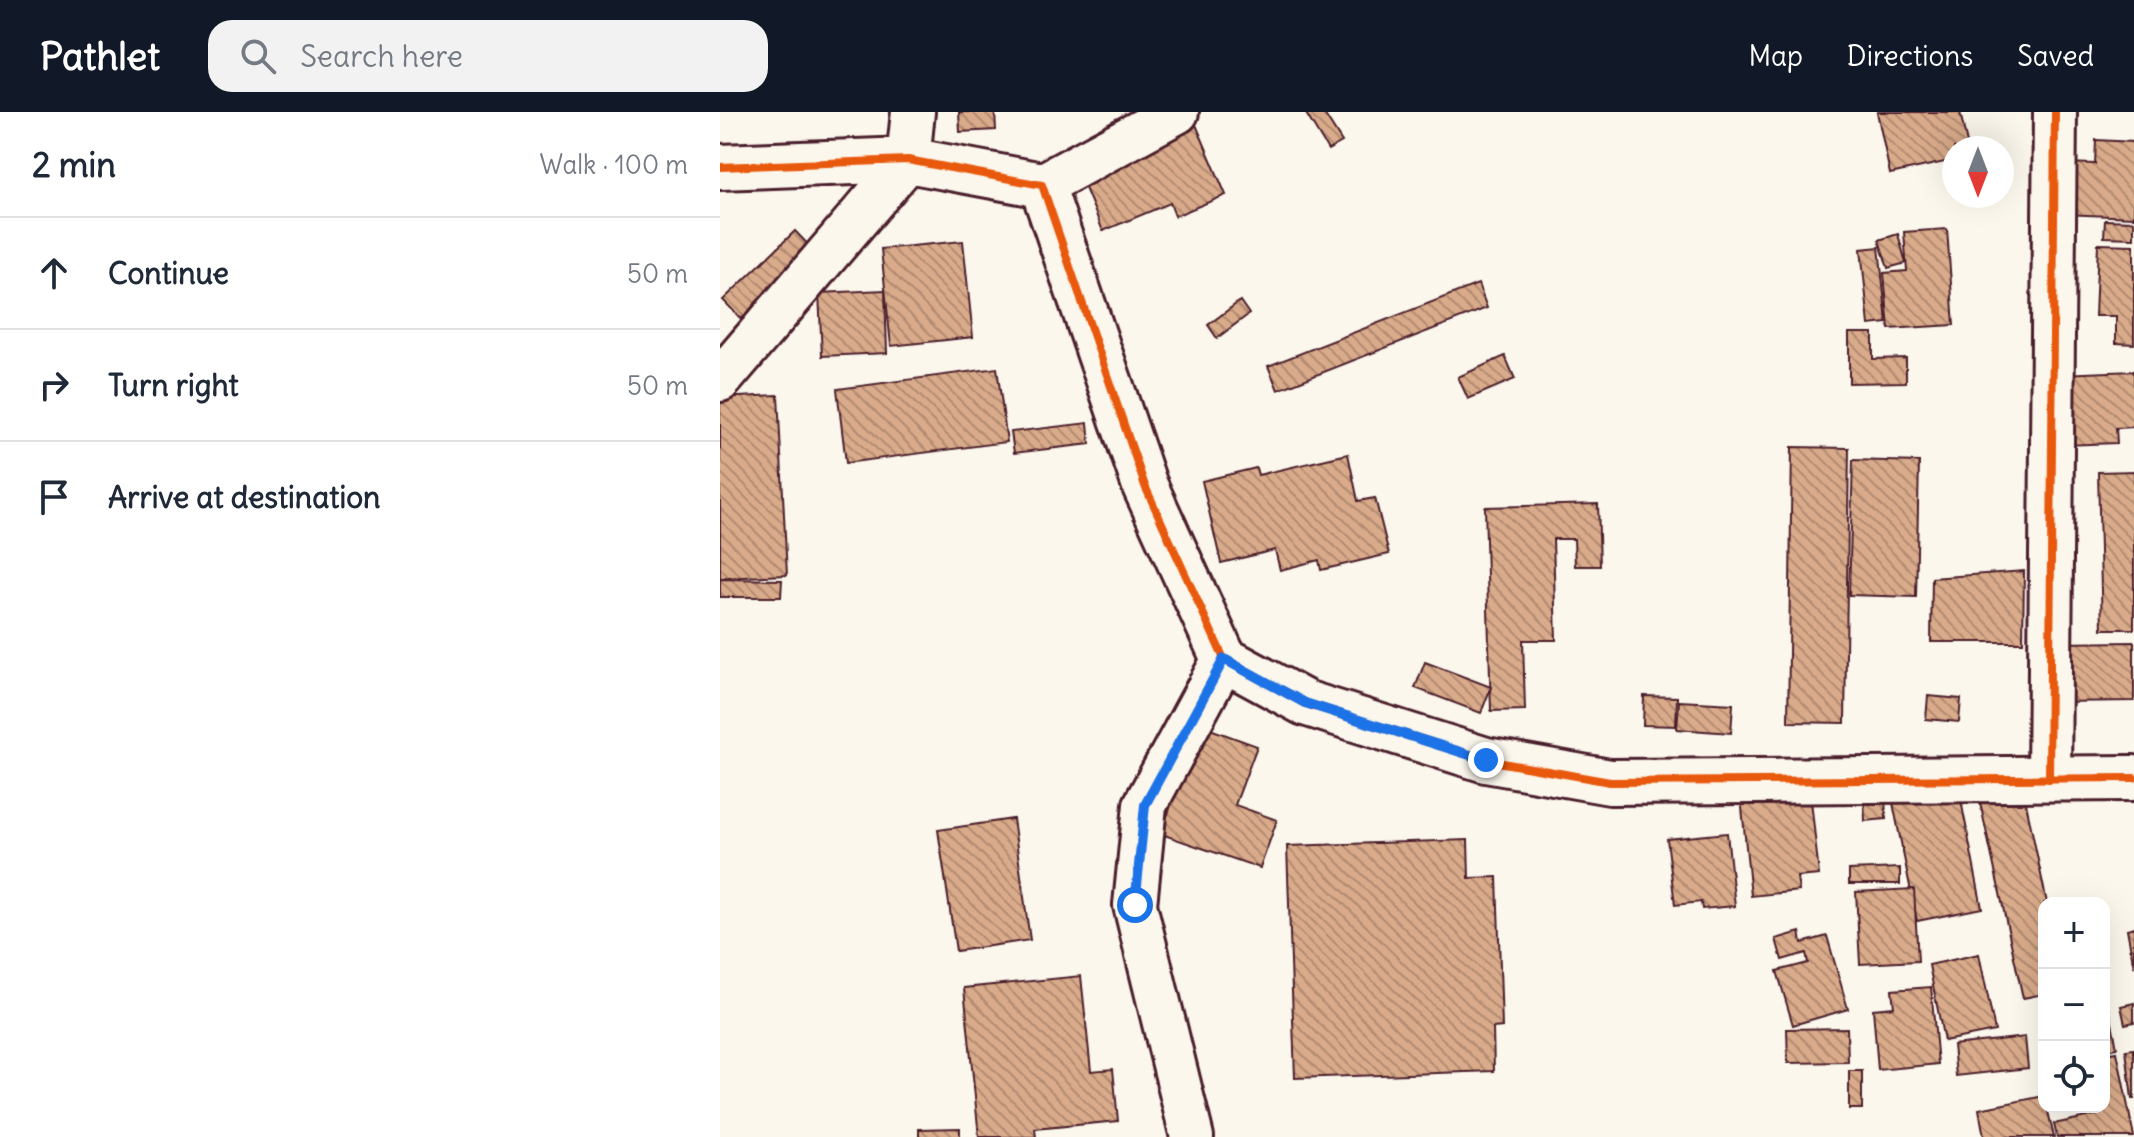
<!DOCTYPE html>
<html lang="en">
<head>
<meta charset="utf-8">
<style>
  :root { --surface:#fff; --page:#f2f2f3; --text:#1f2937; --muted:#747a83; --line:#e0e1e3; --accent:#111827 }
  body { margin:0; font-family:Delius,sans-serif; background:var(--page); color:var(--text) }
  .controls { position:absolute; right:24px; bottom:24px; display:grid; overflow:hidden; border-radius:16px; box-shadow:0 8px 32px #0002 }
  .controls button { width:72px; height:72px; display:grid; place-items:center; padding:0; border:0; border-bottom:2px solid var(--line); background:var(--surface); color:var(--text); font:40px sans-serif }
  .compass { position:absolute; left:1222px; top:24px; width:72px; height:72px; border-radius:50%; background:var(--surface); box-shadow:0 8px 32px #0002; rotate:180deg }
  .stop { position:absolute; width:24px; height:24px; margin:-18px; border:6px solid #1a73e8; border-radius:50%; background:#fff }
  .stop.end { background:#1a73e8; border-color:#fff; box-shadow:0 2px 8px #0008 }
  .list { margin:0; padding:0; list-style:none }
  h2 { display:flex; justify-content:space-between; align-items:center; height:104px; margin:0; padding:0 32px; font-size:34px }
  h2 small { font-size:26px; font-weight:400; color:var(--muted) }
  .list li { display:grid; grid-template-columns:52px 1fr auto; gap:24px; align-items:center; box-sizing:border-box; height:112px; padding:0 32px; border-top:2px solid var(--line) }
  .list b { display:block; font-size:30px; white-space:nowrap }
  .list em { font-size:26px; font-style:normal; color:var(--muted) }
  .icon { flex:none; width:44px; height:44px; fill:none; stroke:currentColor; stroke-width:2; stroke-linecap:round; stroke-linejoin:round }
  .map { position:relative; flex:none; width:1414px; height:1025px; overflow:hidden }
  header { display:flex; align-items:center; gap:48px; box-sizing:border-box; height:112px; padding:0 40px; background:var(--accent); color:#fff }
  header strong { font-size:38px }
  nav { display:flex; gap:44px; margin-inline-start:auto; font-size:28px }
  .search { width:560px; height:72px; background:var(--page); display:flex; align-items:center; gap:20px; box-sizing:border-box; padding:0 28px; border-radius:24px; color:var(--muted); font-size:30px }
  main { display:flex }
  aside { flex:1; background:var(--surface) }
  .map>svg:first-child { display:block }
  .building { fill:url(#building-back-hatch); stroke:#4a1f2b; stroke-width:2 }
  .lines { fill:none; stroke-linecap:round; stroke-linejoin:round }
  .street-casing { stroke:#4a1f2b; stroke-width:48 }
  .secondary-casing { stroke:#4a1f2b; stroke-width:50 }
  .street { stroke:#fbf7ec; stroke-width:42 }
  .secondary { stroke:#fbf7ec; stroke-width:44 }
  .cycleway-casing { stroke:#fbf7ec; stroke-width:13 }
  .cycleway { stroke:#e8590c; stroke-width:8 }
  .route { stroke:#1a73e8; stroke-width:10 }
</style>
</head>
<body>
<header>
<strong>Pathlet</strong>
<div class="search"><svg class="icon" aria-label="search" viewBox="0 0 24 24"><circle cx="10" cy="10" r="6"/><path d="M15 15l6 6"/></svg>Search here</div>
<nav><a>Map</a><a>Directions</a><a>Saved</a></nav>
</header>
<main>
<aside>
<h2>2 min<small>Walk · 100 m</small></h2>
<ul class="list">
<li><svg class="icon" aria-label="ahead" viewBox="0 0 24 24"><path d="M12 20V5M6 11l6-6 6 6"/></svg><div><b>Continue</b></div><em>50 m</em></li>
<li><svg class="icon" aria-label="right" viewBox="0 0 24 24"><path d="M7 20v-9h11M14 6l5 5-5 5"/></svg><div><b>Turn right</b></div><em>50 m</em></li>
<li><svg class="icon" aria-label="arrive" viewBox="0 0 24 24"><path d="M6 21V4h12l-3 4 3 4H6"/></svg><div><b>Arrive at destination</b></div></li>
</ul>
</aside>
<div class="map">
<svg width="1414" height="1025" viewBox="0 0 1414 1025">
  <defs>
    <pattern id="building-back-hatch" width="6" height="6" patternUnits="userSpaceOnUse" patternTransform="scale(2)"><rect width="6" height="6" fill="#d9ab8a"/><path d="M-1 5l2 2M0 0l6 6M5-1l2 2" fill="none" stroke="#b28b71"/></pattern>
  </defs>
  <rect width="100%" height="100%" fill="#fbf7ec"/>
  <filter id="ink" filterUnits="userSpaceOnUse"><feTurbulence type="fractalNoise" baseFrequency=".0125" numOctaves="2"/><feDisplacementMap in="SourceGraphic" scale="16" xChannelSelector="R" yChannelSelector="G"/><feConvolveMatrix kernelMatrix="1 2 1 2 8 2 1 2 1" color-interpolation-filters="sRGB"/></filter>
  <g filter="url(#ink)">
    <g class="building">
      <path d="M239,0h36l1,18 -36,2z"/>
      <path d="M585,0h18l19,30 -14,8z"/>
      <path d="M1157,0h83l8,36h-14v12l-64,14z"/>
      <path d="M474,8l32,75 -51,21 -5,-13 -67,28 -34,-81z"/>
      <path d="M1376,28l38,2v75l-71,-3 2,-51 30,1z"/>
      <path d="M1385,108l29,1v17l-30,-1z"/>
      <path d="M1227,117l7,96 -65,4 -5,-56 23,-2 -3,-39z"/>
      <path d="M75,119l21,22 -72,69 -21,-22z"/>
      <path d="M1178,122l8,29 -18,5 -9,-28z"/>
      <path d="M243,129l10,96 -82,9 -10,-97z"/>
      <path d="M1378,132l36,1v99l-18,-1v-27h-21z"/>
      <path d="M1159,135l8,76 -18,2 -8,-76z"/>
      <path d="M758,172l9,24 -209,82 -10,-24z"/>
      <path d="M165,178l2,63 -65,3 -3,-63z"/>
      <path d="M520,189l9,13 -32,24 -9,-13z"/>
      <path d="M1129,221h24v26l33,-1v24l-57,1z"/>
      <path d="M785,244l10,23 -47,20 -10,-22z"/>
      <path d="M277,256l10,74 -161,21 -9,-74z"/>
      <path d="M1414,259v56l-18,1 1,15 -54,2 -3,-71z"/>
      <path d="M58,283l9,180 -67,3v-180z"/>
      <path d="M368,311l2,21 -76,9 -3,-21z"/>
      <path d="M1072,335l57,1 -4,275 -57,-1z"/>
      <path d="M628,342l10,47 17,-3 14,56 -68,16 -2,-10 -39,10 -5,-20 -54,13 -19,-82 54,-13 2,7z"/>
      <path d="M1133,348l66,2 -3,135 -67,-2z"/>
      <path d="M1414,359v158h-32l-4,-157z"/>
      <path d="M878,392l2,62h-25l-1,-27h-21l3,101h-33l2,70 -34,1 -6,-204z"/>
      <path d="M1304,459l-1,71h-92l1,-64z"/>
      <path d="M0,467l62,1 -1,17h-61z"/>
      <path d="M1414,530v59l-76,1 -1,-59z"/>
      <path d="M705,550l66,25 -10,26 -66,-25z"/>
      <path d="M924,584l33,1 -1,29 -33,-1z"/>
      <path d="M1208,584l33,3 -2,23 -33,-3z"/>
      <path d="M959,589l54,3 -2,29 -54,-4z"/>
      <path d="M479,613l58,21 -22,59 42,15 -17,48 -99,-34z"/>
      <path d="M1089,669l10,94 -22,2 2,14 -48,5 -11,-108z"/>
      <path d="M1303,677l24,114h-3v91l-21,4 -44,-200z"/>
      <path d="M1239,678l23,118 -65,13 -24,-118z"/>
      <path d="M1165,682l1,25 -21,2 -1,-26z"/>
      <path d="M293,707l17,121 -74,11 -18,-121z"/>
      <path d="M1007,721l8,73 -33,3 -1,-7 -26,3 -8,-66z"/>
      <path d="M748,728l1,38 28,-1 5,150 -9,1 1,43 -199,7 -8,-232z"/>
      <path d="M1180,756v16h-51v-14z"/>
      <path d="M1194,777l4,72 -58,3 -4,-72z"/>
      <path d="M1414,815v40l-7,-38z"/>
      <path d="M1080,820l2,11 25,-7 21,73 -55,16 -16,-54 31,-8 -2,-10 -24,7 -6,-21z"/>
      <path d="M1259,842l16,77 -51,10 -15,-76z"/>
      <path d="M361,864l10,95 22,-2 5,52 -83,8 1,8h-57l-15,-149z"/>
      <path d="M1211,875l7,77 -60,6 -5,-61 21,-2 -2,-17z"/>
      <path d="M1414,891v19l-9,2 -4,-18z"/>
      <path d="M1389,896l8,40 -13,3v-42z"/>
      <path d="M1127,916l1,34 -60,1 -1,-34z"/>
      <path d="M1305,925l3,31 -72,8 -3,-31z"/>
      <path d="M1414,937v50h-2l-6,-49z"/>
      <path d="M1397,940l17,85h-77l-3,-13 46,-10 -1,-7h5v-53z"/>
      <rect x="1129" y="959" width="13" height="38"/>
      <path d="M1324,984v11h3l7,30h-70l-5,-28z"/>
      <path d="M240,1016v9h-41v-8z"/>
    </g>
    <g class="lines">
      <g class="street-casing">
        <g id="street">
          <path d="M322,73l135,-73"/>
          <path d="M0,268l188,-220 5,-48"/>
          <path d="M1329,667l6,-667"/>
          <path d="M472,1025l-57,-232 10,-100 79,-146"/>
        </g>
      </g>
      <g class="secondary-casing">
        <path id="secondary" d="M0,55l188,-7 134,25 103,301 79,173 81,44 181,57 124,22 524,-4"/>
      </g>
      <use href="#street" class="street"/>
      <use href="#secondary" class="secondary"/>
      <g class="cycleway-casing">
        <g id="cycleway">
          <path d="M0,55l188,-7 134,25 103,301 79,173 81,44 181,57 124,22 524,-4"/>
          <path d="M1329,667l6,-667"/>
        </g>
      </g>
      <use href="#cycleway" class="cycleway"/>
    </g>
  </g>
  <g class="lines" filter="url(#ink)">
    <path class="route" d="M415,793l10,-100 79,-146 81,44 181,57"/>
  </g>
</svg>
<div class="controls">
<button>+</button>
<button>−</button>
<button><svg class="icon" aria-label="locate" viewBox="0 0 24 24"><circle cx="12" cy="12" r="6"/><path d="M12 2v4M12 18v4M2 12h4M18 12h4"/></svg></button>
</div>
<svg class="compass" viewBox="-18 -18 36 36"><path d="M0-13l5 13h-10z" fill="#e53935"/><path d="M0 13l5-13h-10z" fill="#747a83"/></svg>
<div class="stop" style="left:415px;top:793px"></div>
<div class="stop end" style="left:766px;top:648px"></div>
</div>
</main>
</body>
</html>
